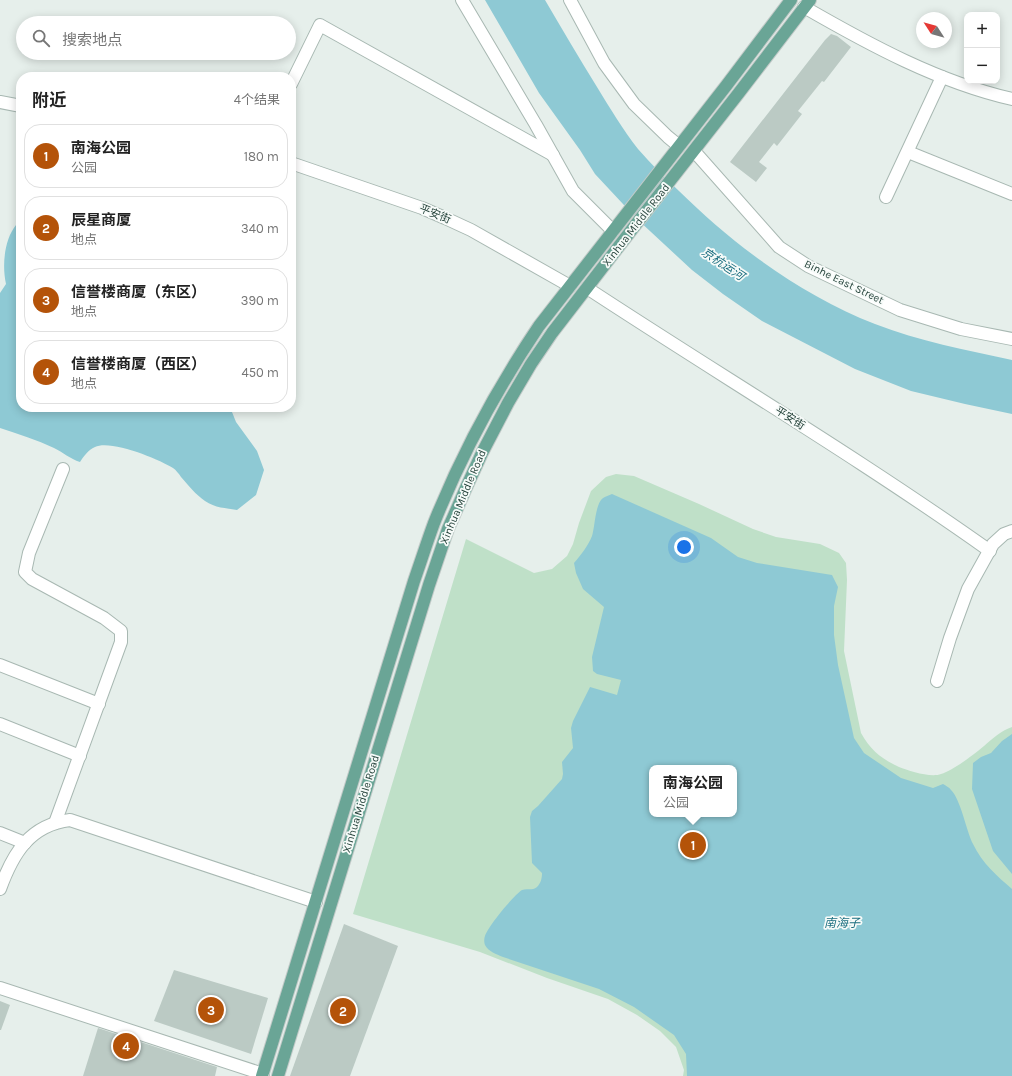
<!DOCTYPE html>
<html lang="zh">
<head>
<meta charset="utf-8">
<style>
  :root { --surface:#fff; --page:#f2f2f2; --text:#222; --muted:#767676; --line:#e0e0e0; --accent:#b45309 }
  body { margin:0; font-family:Karla,"Noto Sans SC",sans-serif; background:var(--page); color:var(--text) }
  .controls { position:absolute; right:12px; top:12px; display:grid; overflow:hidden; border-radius:8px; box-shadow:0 2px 10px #0003 }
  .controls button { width:36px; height:36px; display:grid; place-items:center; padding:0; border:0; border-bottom:1px solid var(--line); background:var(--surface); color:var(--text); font:20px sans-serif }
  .compass { position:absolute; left:916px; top:12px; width:36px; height:36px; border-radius:50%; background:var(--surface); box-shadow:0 2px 10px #0003; rotate:306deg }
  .you { position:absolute; left:684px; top:547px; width:14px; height:14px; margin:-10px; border:3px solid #fff; border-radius:50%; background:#1a73e8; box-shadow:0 0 0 6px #1a73e833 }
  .badge { display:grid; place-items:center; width:26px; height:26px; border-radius:50%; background:var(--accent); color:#fff; font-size:13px; font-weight:700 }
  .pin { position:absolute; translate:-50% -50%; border:2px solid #fff; box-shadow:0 1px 4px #0006 }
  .popup { position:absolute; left:649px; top:765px; width:88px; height:52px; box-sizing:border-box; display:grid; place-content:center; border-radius:8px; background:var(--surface); filter:drop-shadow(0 1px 3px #0005); font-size:13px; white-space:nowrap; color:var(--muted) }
  .popup b { font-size:15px; color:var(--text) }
  .popup::after { content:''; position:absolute; left:50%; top:100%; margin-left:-8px; border:8px solid transparent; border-top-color:var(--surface) }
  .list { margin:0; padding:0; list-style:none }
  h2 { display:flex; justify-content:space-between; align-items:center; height:52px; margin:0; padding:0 16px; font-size:17px }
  h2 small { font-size:13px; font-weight:400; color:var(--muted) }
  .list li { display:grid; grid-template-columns:26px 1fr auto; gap:12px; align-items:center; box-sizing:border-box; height:64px; margin:0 8px 8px; padding:0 8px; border:1px solid var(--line); border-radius:16px }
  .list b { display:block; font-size:15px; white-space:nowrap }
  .list p { margin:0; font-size:13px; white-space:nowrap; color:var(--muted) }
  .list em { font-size:13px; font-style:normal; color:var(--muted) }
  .icon { flex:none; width:22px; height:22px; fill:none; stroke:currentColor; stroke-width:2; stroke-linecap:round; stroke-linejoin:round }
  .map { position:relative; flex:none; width:1012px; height:1076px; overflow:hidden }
  .search { position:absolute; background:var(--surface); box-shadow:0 2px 10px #0003; left:16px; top:16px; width:280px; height:44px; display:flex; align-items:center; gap:10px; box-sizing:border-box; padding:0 14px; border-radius:22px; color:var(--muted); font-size:15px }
  .panel { position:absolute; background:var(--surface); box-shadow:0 2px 10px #0003; left:16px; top:72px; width:280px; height:340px; border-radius:16px }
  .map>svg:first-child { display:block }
  .green { fill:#bfe0c8; fill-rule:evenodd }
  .water { fill:#8ec9d4; fill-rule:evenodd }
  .building { fill:#bbcac4 }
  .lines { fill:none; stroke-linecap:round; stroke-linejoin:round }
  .minor-casing { stroke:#a8b8b2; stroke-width:14 }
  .major-casing { stroke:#c2cac8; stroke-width:14 }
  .minor { stroke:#fff; stroke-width:12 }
  .major { stroke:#6aa596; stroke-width:12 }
  .labels { text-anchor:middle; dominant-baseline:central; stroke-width:3.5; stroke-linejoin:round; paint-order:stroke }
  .street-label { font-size:11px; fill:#24423a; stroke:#f7fbf9 }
  .water-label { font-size:12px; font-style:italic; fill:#1c6f80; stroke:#f7fbf9 }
</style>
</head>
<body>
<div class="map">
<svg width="1012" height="1076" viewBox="0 0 1012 1076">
  <rect width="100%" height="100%" fill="#e6efeb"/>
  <path class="green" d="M616,474l18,2 65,28 54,25 23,8 44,7 19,9 7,10 1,17 -3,71 17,82c10,18 21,26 38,34 10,4 32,11 42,7 13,-4 32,-19 43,-28 8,-7 18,-16 28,-19v349h-329l1,-6 -8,-23 -16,-16 -23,-16 -29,-16 -61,-21 -67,-26 -127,-38 113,-375 68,34 18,-4 15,-13 6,-12 6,-21 12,-32 15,-14zM652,768h82v46h-82z"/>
  <g class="water">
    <path d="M485,0h60c17,29 34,58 52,87 13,21 26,43 41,62 13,15 27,29 41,42 56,55 122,104 196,133 44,17 91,26 137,36v54l-47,-10 -54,-13 -56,-22 -93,-48 -39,-27 -31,-24 -55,-51 -42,-45 -15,-24 -41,-57z"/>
    <path d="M21,224v183h209l6,15 21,29 7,19 -8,25 -19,15c-11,-2 -22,-2 -32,-9 -9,-6 -17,-16 -24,-24 -2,-3 -5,-7 -8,-9 -14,-9 -63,-29 -78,-21 -7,3 -11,9 -15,15 -10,-3 -17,-10 -26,-14 -17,-8 -36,-14 -54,-20v-135l6,-9c-4,-18 -2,-44 10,-59z"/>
    <path d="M612,494l99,44 27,19 19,6 75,12 6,12 -4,19v29l4,30 16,73 10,15 37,25 32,10 10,-4c3,2 6,3 8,6 10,10 15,40 22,54 9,19 24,32 39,45v187h-325l-1,-22 -12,-19 -40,-28 -35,-18 -96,-32c-7,-3 -14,-5 -18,-12 -1,-2 -1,-7 0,-9 3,-10 29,-41 37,-46 5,-2 10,1 15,-3 4,-4 5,-9 5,-14l-10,-10 -2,-46 2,-6 6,-5 24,-27 1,-5 -1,-12 11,-14 -2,-20 2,-7 17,-34 27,8 4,-15 -24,-6 -4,-3 -1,-14 12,-50 -21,-18 -7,-16 -2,-10c7,-8 14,-17 18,-27 3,-9 3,-32 11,-38 3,-2 7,-3 9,-4zM652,768h82v46h-82z"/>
    <path d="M1012,734v140l-19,-23 -21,-62 1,-26 8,-6 10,-4 11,-12z"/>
  </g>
  <g class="building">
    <path d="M831,34l6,2 14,11 -27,35 -2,-1 -24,30 4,3 -25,32 -3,-3 -15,19 8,6 -11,14 -26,-20 95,-122z"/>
    <path d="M344,924l54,22 -48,130h-60z"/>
    <path d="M174,970l94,28 -17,56 -97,-33z"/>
    <path d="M0,1001l10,4 -9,25h-1z"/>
    <path d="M98,1028l119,39 -2,9h-132z"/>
  </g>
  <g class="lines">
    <g class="minor-casing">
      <g id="minor">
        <path d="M462,0l74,125 37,66 40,40"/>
        <path d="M570,0l34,63 30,41 34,33 11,9"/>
        <path d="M804,7c66,38 134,75 208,92"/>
        <path d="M291,84l29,-59 233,130"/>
        <path d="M0,102l21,4"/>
        <path d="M694,151l85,96 29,19 92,44 61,19 51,10"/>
        <path d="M908,152l104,42"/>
        <path d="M291,163l131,45 23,10 26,12 99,56"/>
        <path d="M886,197l56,-120"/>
        <path d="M587,288c134,88 272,170 403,263"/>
        <path d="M0,665l99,39"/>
        <path d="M937,681l13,-43 18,-49 25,-45 11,-10 8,-3"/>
        <path d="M0,724l80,32"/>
        <path d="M55,823l66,-181v-11l-17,-13 -72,-39 -7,-7 4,-19 34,-84"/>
        <path d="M0,833l25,10"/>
        <path d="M0,889c13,-36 30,-64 70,-69l246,82"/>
        <path d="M0,988l263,86"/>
      </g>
    </g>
    <g class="major-casing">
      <g id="major">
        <path d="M262,1076l152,-495c7,-20 13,-39 20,-58 28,-70 64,-136 105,-197l187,-240 65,-86"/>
        <path d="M278,1076l151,-491 19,-56 18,-41 16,-35 26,-50 23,-39 21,-31 81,-105 105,-134 72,-94"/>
      </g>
    </g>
    <use href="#minor" class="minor"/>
    <use href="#major" class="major"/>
  </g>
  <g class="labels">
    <g class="street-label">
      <text transform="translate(435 214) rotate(22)">平安街</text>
      <text transform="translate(636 225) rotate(-52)">Xinhua Middle Road</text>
      <text transform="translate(844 282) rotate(26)">Binhe East Street</text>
      <text transform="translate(790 418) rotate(32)">平安街</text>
      <text transform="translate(463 497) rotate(-67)">Xinhua Middle Road</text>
      <text transform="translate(361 804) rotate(-73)">Xinhua Middle Road</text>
    </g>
    <g class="water-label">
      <text transform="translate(723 264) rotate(34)">京杭运河</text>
      <text x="842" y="923">南海子</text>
    </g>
  </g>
</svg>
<div class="controls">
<button>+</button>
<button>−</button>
</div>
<svg class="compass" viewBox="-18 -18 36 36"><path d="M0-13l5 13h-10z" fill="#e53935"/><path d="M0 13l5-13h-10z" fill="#767676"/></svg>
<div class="you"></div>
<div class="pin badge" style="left:693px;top:845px">1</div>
<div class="popup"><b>南海公园</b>公园</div>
<div class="pin badge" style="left:343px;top:1011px">2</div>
<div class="pin badge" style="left:211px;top:1010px">3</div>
<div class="pin badge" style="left:126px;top:1046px">4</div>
<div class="search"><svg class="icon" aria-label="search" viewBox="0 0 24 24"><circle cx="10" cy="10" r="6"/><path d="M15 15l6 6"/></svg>搜索地点</div>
<section class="panel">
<h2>附近<small>4个结果</small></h2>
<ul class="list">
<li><span class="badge">1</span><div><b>南海公园</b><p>公园</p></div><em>180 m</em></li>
<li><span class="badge">2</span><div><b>辰星商厦</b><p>地点</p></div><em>340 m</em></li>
<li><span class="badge">3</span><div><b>信誉楼商厦（东区）</b><p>地点</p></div><em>390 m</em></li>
<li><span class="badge">4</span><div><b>信誉楼商厦（西区）</b><p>地点</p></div><em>450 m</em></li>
</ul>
</section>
</div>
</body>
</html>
